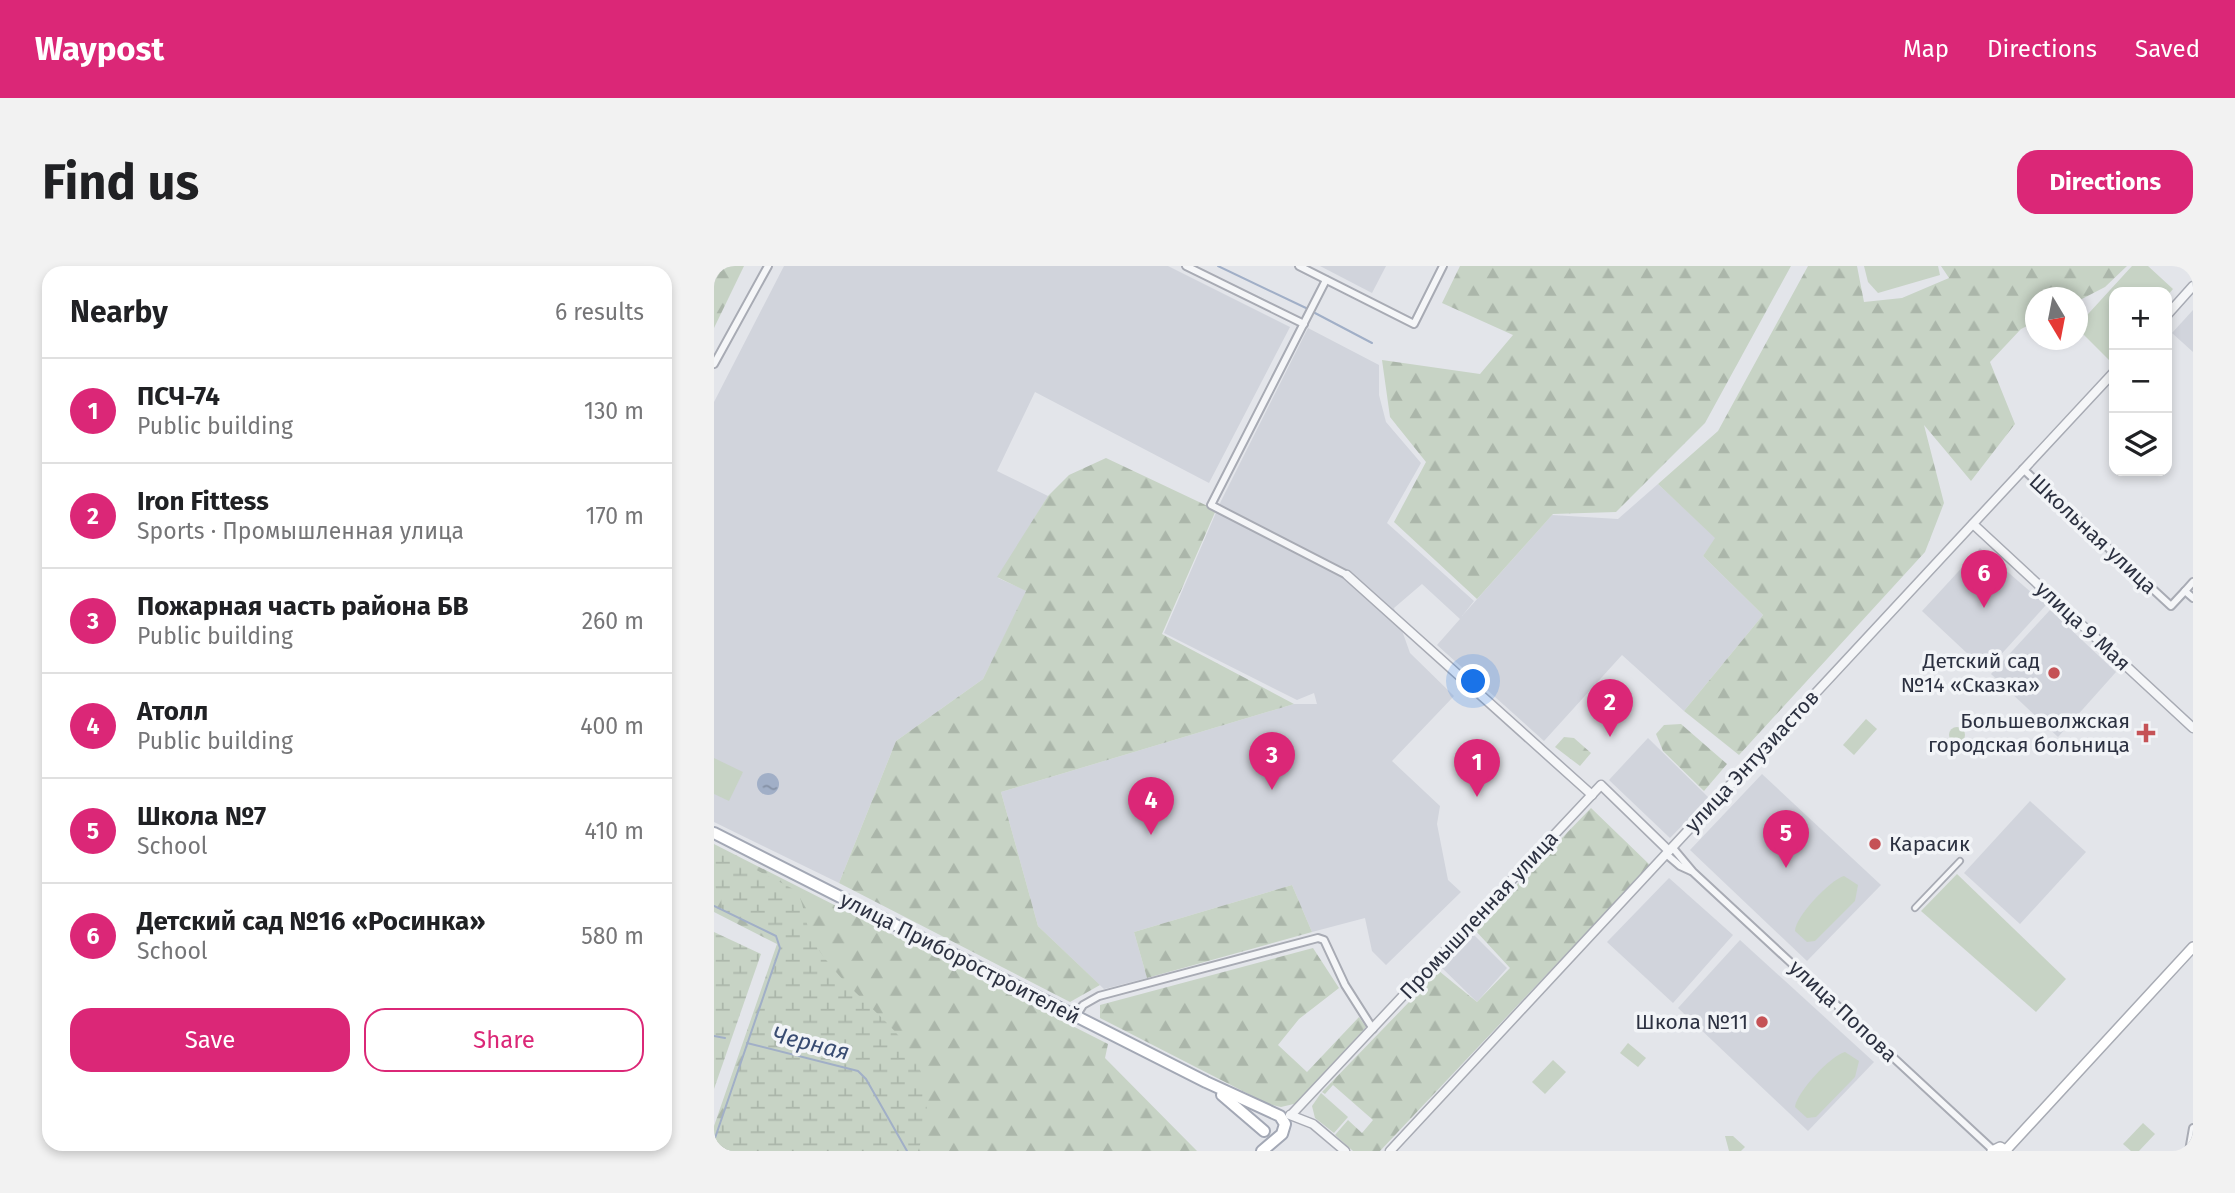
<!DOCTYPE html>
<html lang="en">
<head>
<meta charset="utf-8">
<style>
  :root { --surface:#fff; --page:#f2f2f2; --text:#202124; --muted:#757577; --line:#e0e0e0; --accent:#db2777 }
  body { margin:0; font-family:"Fira Sans",sans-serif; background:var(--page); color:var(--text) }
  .controls { position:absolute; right:21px; top:21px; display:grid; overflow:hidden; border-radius:14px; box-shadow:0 4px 10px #0003 }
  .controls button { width:63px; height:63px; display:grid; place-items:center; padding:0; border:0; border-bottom:2px solid var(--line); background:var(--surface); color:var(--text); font:35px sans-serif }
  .compass { position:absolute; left:1311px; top:21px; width:63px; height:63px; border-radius:50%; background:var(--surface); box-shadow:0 4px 10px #0003; rotate:170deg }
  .you { position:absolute; left:760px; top:416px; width:24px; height:24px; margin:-18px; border:5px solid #fff; border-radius:50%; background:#1a73e8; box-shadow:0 0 0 10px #1a73e833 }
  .badge { display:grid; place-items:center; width:46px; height:46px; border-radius:50%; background:var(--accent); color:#fff; font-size:23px; font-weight:700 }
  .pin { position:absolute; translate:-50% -58px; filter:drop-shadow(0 2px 4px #0008) }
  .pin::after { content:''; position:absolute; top:37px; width:24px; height:21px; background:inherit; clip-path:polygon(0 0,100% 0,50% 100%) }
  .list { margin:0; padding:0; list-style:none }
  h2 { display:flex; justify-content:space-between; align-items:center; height:91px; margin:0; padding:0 28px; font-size:30px }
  h2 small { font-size:23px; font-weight:400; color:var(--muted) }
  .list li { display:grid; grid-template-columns:46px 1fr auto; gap:21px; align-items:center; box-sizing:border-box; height:105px; padding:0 28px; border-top:2px solid var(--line) }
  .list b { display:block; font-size:26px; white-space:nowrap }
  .list p { margin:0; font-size:23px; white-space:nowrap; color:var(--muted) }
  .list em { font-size:23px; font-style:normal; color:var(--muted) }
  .actions { display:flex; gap:14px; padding:21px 28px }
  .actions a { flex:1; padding:16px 0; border:2px solid var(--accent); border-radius:21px; text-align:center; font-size:24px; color:var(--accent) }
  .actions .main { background:var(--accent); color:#fff }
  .icon { flex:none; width:38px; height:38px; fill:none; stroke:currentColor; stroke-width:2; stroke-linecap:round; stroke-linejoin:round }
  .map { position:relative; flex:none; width:1479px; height:885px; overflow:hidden; border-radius:21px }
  header { display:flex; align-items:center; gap:42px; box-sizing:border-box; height:98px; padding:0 35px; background:var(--accent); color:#fff }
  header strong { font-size:33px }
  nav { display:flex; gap:38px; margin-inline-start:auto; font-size:24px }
  .intro { display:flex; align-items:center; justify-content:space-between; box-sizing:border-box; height:168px; padding:0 42px }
  h1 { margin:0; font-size:49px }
  .button { padding:18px 32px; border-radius:21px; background:var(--accent); color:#fff; font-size:24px; font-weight:700 }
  main { display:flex; gap:42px; padding:0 42px }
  aside { flex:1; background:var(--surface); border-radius:21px; box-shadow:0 4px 10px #0003 }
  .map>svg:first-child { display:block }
  .built { fill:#d1d4dc }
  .green { fill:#c7d3c5 }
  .forest { fill:url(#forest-firs) }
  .wetland { fill:url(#wetland-marsh) }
  .water { fill:url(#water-ripples) }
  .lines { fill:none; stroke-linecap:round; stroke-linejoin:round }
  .stream { stroke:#a1afc7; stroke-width:2 }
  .pedestrian-casing { stroke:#a8abb4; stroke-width:8 }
  .minor-casing { stroke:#a8abb4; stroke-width:10 }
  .tertiary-casing { stroke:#a8abb4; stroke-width:11 }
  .secondary-casing { stroke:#a8abb4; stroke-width:12 }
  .primary-casing { stroke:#a3a8b5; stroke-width:14 }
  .pedestrian { stroke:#f5f6f8; stroke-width:4.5 }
  .minor { stroke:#f5f6f8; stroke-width:6 }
  .tertiary { stroke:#f5f6f8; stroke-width:8 }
  .secondary { stroke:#fff; stroke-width:9 }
  .primary { stroke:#fff; stroke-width:10 }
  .poi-dot { fill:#c55256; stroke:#f2f4f7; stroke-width:2.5 }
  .labels { text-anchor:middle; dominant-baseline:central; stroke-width:7; stroke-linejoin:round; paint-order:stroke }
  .street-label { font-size:21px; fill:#2c3141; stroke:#f2f4f7 }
  .poi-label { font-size:21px; fill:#2c3141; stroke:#f2f4f7; text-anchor:end }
  .water-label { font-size:23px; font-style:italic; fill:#394c72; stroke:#f2f4f7 }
</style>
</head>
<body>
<header>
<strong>Waypost</strong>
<nav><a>Map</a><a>Directions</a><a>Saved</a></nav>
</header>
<div class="intro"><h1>Find us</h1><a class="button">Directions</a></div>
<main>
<aside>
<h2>Nearby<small>6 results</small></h2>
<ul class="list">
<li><span class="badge">1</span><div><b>ПСЧ-74</b><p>Public building</p></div><em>130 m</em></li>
<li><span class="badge">2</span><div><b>Iron Fittess</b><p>Sports · Промышленная улица</p></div><em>170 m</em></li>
<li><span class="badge">3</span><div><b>Пожарная часть района БВ</b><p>Public building</p></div><em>260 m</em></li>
<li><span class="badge">4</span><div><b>Атолл</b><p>Public building</p></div><em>400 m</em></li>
<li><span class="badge">5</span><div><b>Школа №7</b><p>School</p></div><em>410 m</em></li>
<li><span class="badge">6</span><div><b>Детский сад №16 «Росинка»</b><p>School</p></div><em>580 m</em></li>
</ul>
<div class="actions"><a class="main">Save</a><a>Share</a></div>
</aside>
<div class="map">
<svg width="1479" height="885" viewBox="0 0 1479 885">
  <defs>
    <pattern id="forest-firs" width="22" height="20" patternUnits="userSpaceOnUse" patternTransform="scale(1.75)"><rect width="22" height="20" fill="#c7d3c5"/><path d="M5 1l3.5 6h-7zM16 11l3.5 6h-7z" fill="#abb6aa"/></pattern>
    <pattern id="wetland-marsh" width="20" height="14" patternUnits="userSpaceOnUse" patternTransform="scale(1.75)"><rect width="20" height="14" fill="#c7d3c5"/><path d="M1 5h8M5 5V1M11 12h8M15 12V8" fill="none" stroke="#abb6aa"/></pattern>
    <pattern id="water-ripples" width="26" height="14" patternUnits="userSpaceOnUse" patternTransform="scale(1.75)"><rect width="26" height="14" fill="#a1afc7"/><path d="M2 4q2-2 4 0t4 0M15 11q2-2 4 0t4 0" fill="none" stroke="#838fa3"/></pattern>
  </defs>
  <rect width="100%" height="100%" fill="#e3e5ea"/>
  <g class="built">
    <path d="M70,0h384l122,61 -81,156 -174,-91 -38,79 51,25 -50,82 29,13 -44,88 -87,62 -57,142 -125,-61v-420z"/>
    <path d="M606,0h66l-14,27z"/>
    <path d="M1479,44v42l-21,-19z"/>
    <path d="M594,62l71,37v30l7,27 35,41 -34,60 87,78 -12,15 90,-101 66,4 40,-35 58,54 -13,18 60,59 -79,96 -62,-56 -78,86 -107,-96 23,-26 -38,-35 -28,24 16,45 44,43 -62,65 48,45 -3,18 11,56 13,12 -75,73 -14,-14 -7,-33 -53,14 -20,-47 -158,47 13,46 -43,11 -66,-63 -37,-134 293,-88h23l-3,-11 -17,7 -133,-67 57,-132z"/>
    <path d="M1266,282l66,57 -60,66 -64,-60z"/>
    <path d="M1336,344l66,62 -58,65 -67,-63z"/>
    <path d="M934,472l61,60 -39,40 -61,-58z"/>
    <path d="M1048,508l119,111 -74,76 -117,-111z"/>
    <path d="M1316,535l56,51 -66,72 -56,-51z"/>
    <path d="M955,612l64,57 -60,68 -66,-61z"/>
    <path d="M756,665l37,37 -30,34 -38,-37z"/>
    <path d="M1026,674l134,122 -66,69 -130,-123z"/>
  </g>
  <g class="green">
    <path d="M1150,0h74l2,9 -62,18 -10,-11z"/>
    <path d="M1418,0h16l25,23 -6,7v-4h-53v61l-5,7 -31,-31v-4z"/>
    <path d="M1152,453l11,10 -23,26 -11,-10z"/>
    <circle cx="1243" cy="469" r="8"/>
    <path d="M0,492l29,14 -14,29 -15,-7z"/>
    <path d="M1243,608l109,105 -30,33 -115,-101z"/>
    <path d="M1130,610l14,9 -3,16 -40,40 -8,1 -12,-11c0,-14 35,-51 49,-55z"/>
    <path d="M914,777l18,15 -8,9 -18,-14z"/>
    <path d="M1131,786l14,9 -4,16 -39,40 -9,1 -12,-11c1,-14 36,-52 50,-55z"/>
    <path d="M839,794l13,12 -21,22 -13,-12z"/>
    <path d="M607,827l27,24 -14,16 -19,-15 -3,-12z"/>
    <path d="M1429,857l12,11 -16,17h-8l-8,-7z"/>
    <path d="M1011,870h8l12,11 -4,4h-12z"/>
  </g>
  <g class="forest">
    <path d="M0,0h30l-30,62z"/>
    <path d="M746,0h331l-86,157 -89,89 -63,2 -76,85 -83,-77 32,-60 -36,-45 -8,-57 98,14 33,-39 -71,-32z"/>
    <path d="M1094,0h49l7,36 38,-4 47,-20 -8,-12h186l-22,21 -27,14v-3h-42l-1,24 -14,7 -31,33 25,62 -44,57 -47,-56 20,78 -19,49 -186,203 -55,-44 79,-96 -60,-59 12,-18 -57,-54 60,-53z"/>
    <path d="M392,192l110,52 -54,124 132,70 -293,88 37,134 62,59 -30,17 -231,-119 57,-142 87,-62 43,-88 -29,-14 51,-81 21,-21z"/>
    <path d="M967,458l46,40 -23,27 -41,-40 -7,-17 8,-9z"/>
    <path d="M850,471l10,1 17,15 -11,13 -25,-19z"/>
    <path d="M877,542l59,57 -270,286h-27l-18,-16 13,-15 14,13 11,-13 -40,-35 -8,9 -3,-2 117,-121 38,31 33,-34 -36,-39z"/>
    <path d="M0,578l394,200 -3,14 92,93h-483v-25l63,-182 -63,-32z"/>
    <path d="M578,619l20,47 -165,46 -13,-46z"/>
    <path d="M599,682l26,40 -40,31 -21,26 29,27 52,-55 7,10 -68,76 -17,4 -13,-3 -168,-86v-13z"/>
  </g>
  <g class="wetland">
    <path d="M0,582l83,43c9,17 8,38 19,55 49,75 139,98 102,205h-204v-10l66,-192 -5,-13 -53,-26 -1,-14 -7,-10z"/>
    <path d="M0,666l47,22 -47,135z"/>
  </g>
  <circle class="water" cx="54" cy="518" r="11"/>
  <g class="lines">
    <g class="stream">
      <path d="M504,0l88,42"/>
      <path d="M601,47l57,30"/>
      <path d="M0,640l62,30 4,12 -66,193"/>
      <path d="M0,770l11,2"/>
      <path d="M33,777l111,28 8,8 41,72"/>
    </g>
    <g class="pedestrian-casing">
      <path id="pedestrian" d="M1201,642l45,-47"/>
    </g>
    <g class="minor-casing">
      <g id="minor">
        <path d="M472,0l118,58"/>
        <path d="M585,0l115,58 29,-58"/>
        <path d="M612,14l-115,225 136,70"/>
        <path d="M0,98l54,-98"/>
        <path d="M1309,203l148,137 14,-15 8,7"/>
        <path d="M1471,325l8,-9"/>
        <path d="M958,581l21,25 300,278"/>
        <path d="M952,588l14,12 11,5"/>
        <path d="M362,750l7,-11 16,-9 219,-58 6,2 21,45 28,44"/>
        <path d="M1475,885l4,-23"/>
      </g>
    </g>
    <g class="tertiary-casing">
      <g id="tertiary">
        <path d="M1453,49l26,-29"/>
        <path d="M1259,258l220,204"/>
        <path d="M633,309l245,220"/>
        <path d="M576,849l23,9 32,27"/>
        <path d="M577,849l310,-330 68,66"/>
        <path d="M676,885l724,-779"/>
      </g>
    </g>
    <g class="secondary-casing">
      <g id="secondary">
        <path d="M1292,884l187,-203"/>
        <path d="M1278,885l8,-4 7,4"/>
      </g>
    </g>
    <g class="primary-casing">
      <g id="primary">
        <path d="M0,567l492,249 74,34 5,8 -3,10 -20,17"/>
        <path d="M508,829l42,36"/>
      </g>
    </g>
    <use href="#pedestrian" class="pedestrian"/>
    <use href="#minor" class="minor"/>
    <use href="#tertiary" class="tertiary"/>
    <use href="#secondary" class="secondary"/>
    <use href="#primary" class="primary"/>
  </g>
  <g class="poi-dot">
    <circle cx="1340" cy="407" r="7"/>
    <path d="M1428.5 456.5h7v7h7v7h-7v7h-7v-7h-7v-7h7z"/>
    <circle cx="1161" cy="578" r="7"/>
    <circle cx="1048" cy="756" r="7"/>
  </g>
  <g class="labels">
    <g class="street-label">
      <text transform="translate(1379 268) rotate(43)">Школьная улица</text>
      <text transform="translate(1369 360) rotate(43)">улица 9 Мая</text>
      <text transform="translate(1038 495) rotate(-47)">улица Энтузиастов</text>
      <text transform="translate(765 649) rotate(-47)">Промышленная улица</text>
      <text transform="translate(246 692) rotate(27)">улица Приборостроителей</text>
      <text transform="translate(1129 745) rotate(43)">улица Попова</text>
    </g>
    <g class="poi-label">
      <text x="1326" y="395">Детский сад<tspan x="1326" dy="24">№14 «Сказка»</tspan></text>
      <text x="1416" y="455">Большеволжская<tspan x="1416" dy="24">городская больница</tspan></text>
      <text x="1175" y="578" text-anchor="start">Карасик</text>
      <text x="1034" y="756">Школа №11</text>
    </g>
    <g class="water-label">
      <text transform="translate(97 777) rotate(14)">Черная</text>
    </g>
  </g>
</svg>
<div class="controls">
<button>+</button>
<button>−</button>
<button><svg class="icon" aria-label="layers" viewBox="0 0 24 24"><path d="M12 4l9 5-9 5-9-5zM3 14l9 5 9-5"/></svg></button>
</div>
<svg class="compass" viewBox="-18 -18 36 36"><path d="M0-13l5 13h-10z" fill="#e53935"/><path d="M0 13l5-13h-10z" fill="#757577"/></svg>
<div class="you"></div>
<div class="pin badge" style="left:763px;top:531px">1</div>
<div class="pin badge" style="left:896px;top:471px">2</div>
<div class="pin badge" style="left:558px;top:524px">3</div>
<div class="pin badge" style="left:437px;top:569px">4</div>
<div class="pin badge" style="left:1072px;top:602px">5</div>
<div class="pin badge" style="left:1270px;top:342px">6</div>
</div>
</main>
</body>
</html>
